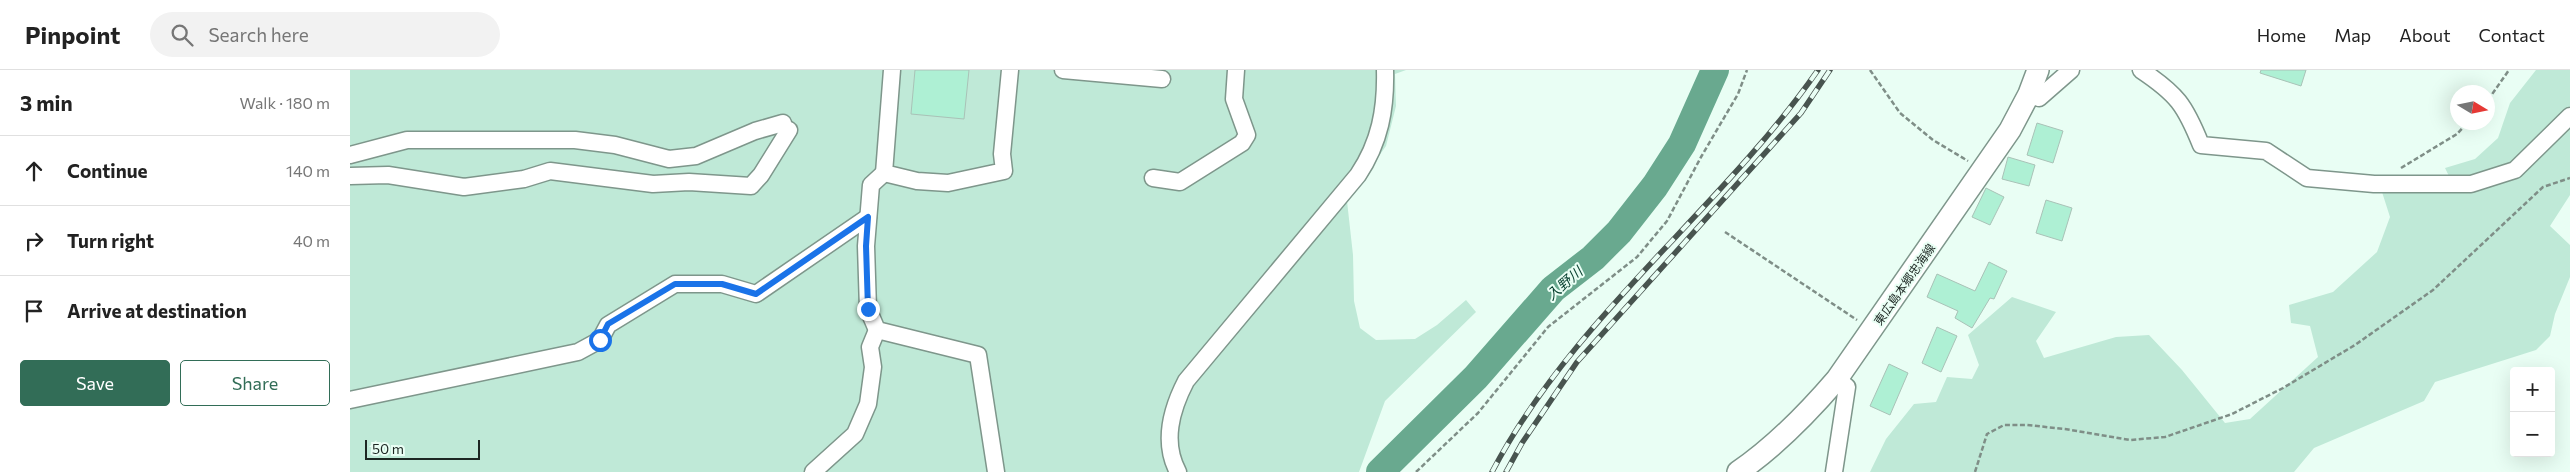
<!DOCTYPE html>
<html lang="en">
<head>
<meta charset="utf-8">
<style>
  :root { --surface:#fff; --page:#f2f2f2; --text:#222; --muted:#767676; --line:#e0e0e0; --accent:#326d57 }
  body { margin:0; font-family:Commissioner,"Noto Sans JP",sans-serif; background:var(--page); color:var(--text) }
  .controls { position:absolute; right:15px; bottom:15px; display:grid; overflow:hidden; border-radius:5px; box-shadow:0 5px 20px #0002 }
  .controls button { width:45px; height:45px; display:grid; place-items:center; padding:0; border:0; border-bottom:1px solid var(--line); background:var(--surface); color:var(--text); font:25px sans-serif }
  .compass { position:absolute; left:2100px; top:15px; width:45px; height:45px; border-radius:50%; background:var(--surface); box-shadow:0 5px 20px #0002; rotate:100deg }
  .scale { position:absolute; left:15px; bottom:12px; width:115px; box-sizing:border-box; padding-left:5px; border:2px solid #1d2723; border-top:0; font-size:14px; line-height:18px; white-space:nowrap; color:#1d2723; -webkit-text-stroke:4px #e9fef4; paint-order:stroke }
  .stop { position:absolute; width:15px; height:15px; margin:-11px; border:4px solid #1a73e8; border-radius:50%; background:#fff }
  .stop.end { background:#1a73e8; border-color:#fff; box-shadow:0 1px 5px #0008 }
  .list { margin:0; padding:0; list-style:none }
  h2 { display:flex; justify-content:space-between; align-items:center; height:65px; margin:0; padding:0 20px; font-size:21px }
  h2 small { font-size:16px; font-weight:400; color:var(--muted) }
  .list li { display:grid; grid-template-columns:32px 1fr auto; gap:15px; align-items:center; box-sizing:border-box; height:70px; padding:0 20px; border-top:1px solid var(--line) }
  .list b { display:block; font-size:19px; white-space:nowrap }
  .list em { font-size:16px; font-style:normal; color:var(--muted) }
  .actions { display:flex; gap:10px; padding:15px 20px }
  .actions a { flex:1; padding:11px 0; border:1px solid var(--accent); border-radius:5px; text-align:center; font-size:18px; color:var(--accent) }
  .actions .main { background:var(--accent); color:#fff }
  .icon { flex:none; width:28px; height:28px; fill:none; stroke:currentColor; stroke-width:2; stroke-linecap:round; stroke-linejoin:round }
  .map { position:relative; flex:none; width:2220px; height:402px; overflow:hidden }
  header { display:flex; align-items:center; gap:30px; box-sizing:border-box; height:70px; padding:0 25px; background:var(--surface); border-bottom:1px solid var(--line) }
  header strong { font-size:24px }
  nav { display:flex; gap:28px; margin-inline-start:auto; font-size:18px }
  .search { width:350px; height:45px; background:var(--page); display:flex; align-items:center; gap:12px; box-sizing:border-box; padding:0 18px; border-radius:28px; color:var(--muted); font-size:19px }
  main { display:flex }
  aside { flex:1; background:var(--surface) }
  .map>svg:first-child { display:block }
  .green { fill:#bfe9d7 }
  .lines { fill:none; stroke-linecap:round; stroke-linejoin:round }
  .river { stroke:#69a98f; stroke-width:28 }
  .building { fill:#aef0d4; stroke:#a9c2b7 }
  .minor-casing { stroke:#7e968b; stroke-width:19 }
  .major-casing { stroke:#7e968b; stroke-width:24 }
  .path { stroke:#7f8e87; stroke-width:2.5; stroke-dasharray:5 2.5; stroke-linecap:butt }
  .minor { stroke:#fff; stroke-width:16 }
  .major { stroke:#fff; stroke-width:21 }
  .rail-casing { stroke:#48544f; stroke-width:5.5 }
  .rail { stroke:#e9fef4; stroke-width:4; stroke-dasharray:11; stroke-linecap:butt }
  .route { stroke:#1a73e8; stroke-width:6 }
  .labels { text-anchor:middle; dominant-baseline:central; stroke-width:4; stroke-linejoin:round; paint-order:stroke }
  .street-label { font-size:12px; fill:#1d2723; stroke:#e9fef4 }
  .water-label { font-size:14px; font-style:italic; fill:#053e2d; stroke:#e9fef4 }
</style>
</head>
<body>
<header>
<strong>Pinpoint</strong>
<div class="search"><svg class="icon" aria-label="search" viewBox="0 0 24 24"><circle cx="10" cy="10" r="6"/><path d="M15 15l6 6"/></svg>Search here</div>
<nav><a>Home</a><a>Map</a><a>About</a><a>Contact</a></nav>
</header>
<main>
<aside>
<h2>3 min<small>Walk · 180 m</small></h2>
<ul class="list">
<li><svg class="icon" aria-label="ahead" viewBox="0 0 24 24"><path d="M12 20V5M6 11l6-6 6 6"/></svg><div><b>Continue</b></div><em>140 m</em></li>
<li><svg class="icon" aria-label="right" viewBox="0 0 24 24"><path d="M7 20v-9h11M14 6l5 5-5 5"/></svg><div><b>Turn right</b></div><em>40 m</em></li>
<li><svg class="icon" aria-label="arrive" viewBox="0 0 24 24"><path d="M6 21V4h12l-3 4 3 4H6"/></svg><div><b>Arrive at destination</b></div></li>
</ul>
<div class="actions"><a class="main">Save</a><a>Share</a></div>
</aside>
<div class="map">
<svg width="2220" height="402" viewBox="0 0 2220 402">
  <rect width="100%" height="100%" fill="#e9fef4"/>
  <g class="green">
    <path d="M0,0h1056l-11,4 1,32 -10,40 -39,55 6,54 1,46 6,27 16,12 39,-1 22,-14 29,-25 10,12 -91,89 -26,71h-1009z"/>
    <path d="M2186,0h34v36l-56,58 -13,7 -50,9 -6,-12 30,-9 23,-21 12,-35z"/>
    <path d="M2220,50v75l-20,31 20,19v32l-15,37 -5,22 -14,14 -101,32 -11,19 -110,47 -20,24h-424l16,-33 28,-35 22,-2 11,-25 25,2 7,-14 -11,-30 44,-38 44,15 -20,29 8,17 72,-21 33,-2 33,35 43,53 25,-4 68,-62 -8,-31 -19,-3 -2,-18 44,-13 44,-40 13,-35 -8,-25 134,-15z"/>
  </g>
  <g class="lines">
    <path class="river" d="M1030,402l96,-95 77,-88 40,-31 26,-26 36,-46 27,-42 33,-74"/>
  </g>
  <g class="building">
    <path d="M565,0h54l-5,49 -53,-5z"/>
    <path d="M1911,0h45l-5,16 -41,-13z"/>
    <path d="M1687,53l26,8 -10,32 -26,-8z"/>
    <path d="M1658,87l27,8 -6,21 -27,-7z"/>
    <path d="M1636,118l18,9 -14,28 -18,-8z"/>
    <path d="M1696,130l26,8 -10,33 -26,-8z"/>
    <path d="M1639,192l18,9 -13,28 -4,-1 -18,30 -17,-10 3,-7 -31,-14 10,-23 38,17z"/>
    <path d="M1587,257l20,9 -16,36 -19,-9z"/>
    <path d="M1539,294l19,9 -18,42 -20,-9z"/>
  </g>
  <g class="lines">
    <g class="minor-casing">
      <g id="minor">
        <path d="M542,0l-8,103 33,8 31,2 56,-12 -2,-17 8,-84"/>
        <path d="M713,0l99,9"/>
        <path d="M1791,0c36,24 44,35 60,75l65,6 41,27 67,6h97l44,-14 55,-54"/>
        <path d="M1679,24l10,4 32,-28"/>
        <path d="M0,85l57,-15h168l40,5 54,14 27,-3 59,-25 28,-8"/>
        <path d="M534,103l-13,12 -5,61 2,63 9,21 101,25 18,117"/>
        <path d="M0,106l38,-1 76,12 60,-8 26,-8 103,13 36,-2 62,4 10,-11 28,-45"/>
        <path d="M803,108l27,4 62,-39 5,-8 -13,-36 2,-29"/>
        <path d="M0,330l228,-48 22,-12 8,-15 67,-41h47l34,10 112,-77"/>
        <path d="M463,402l42,-38 13,-30 5,-37 -3,-20 7,-17"/>
        <path d="M828,402c-16,-30 -7,-62 8,-91l172,-206c22,-33 28,-66 27,-105"/>
        <path d="M1484,402l13,-85 -10,-8"/>
      </g>
    </g>
    <g class="major-casing">
      <path id="major" d="M1388,402c38,-26 69,-58 99,-93l173,-249 19,-36 9,-24"/>
    </g>
    <g class="path">
      <path d="M1520,0l30,43 33,27 35,21"/>
      <path d="M2138,30l21,-30"/>
      <path d="M2051,98l56,-34 11,-12"/>
      <path d="M1375,162l132,88"/>
      <path d="M1066,402l62,-59 70,-86 89,-70 30,-36 34,-64 37,-63 9,-24"/>
      <path d="M1625,402l12,-38 17,-9h23l38,4 65,11 35,-3 67,-23 51,-26 72,-43 78,-55 110,-103 27,-9"/>
    </g>
    <use href="#minor" class="minor"/>
    <use href="#major" class="major"/>
    <g class="rail-casing">
      <g id="rail">
        <path d="M1142,402c82,-156 227,-260 326,-402"/>
        <path d="M1156,402l16,-29 55,-81 224,-249 29,-43"/>
      </g>
    </g>
    <use href="#rail" class="rail"/>
  </g>
  <g class="lines">
    <path class="route" d="M250,270l8,-16 67,-40h47l34,10 112,-77 -2,29 2,63"/>
  </g>
  <g class="labels">
    <g class="street-label">
      <text transform="translate(1554 214) rotate(-55)">東広島本郷忠海線</text>
    </g>
    <g class="water-label">
      <text transform="translate(1214 213) rotate(-41)">入野川</text>
    </g>
  </g>
</svg>
<div class="controls">
<button>+</button>
<button>−</button>
</div>
<svg class="compass" viewBox="-18 -18 36 36"><path d="M0-13l5 13h-10z" fill="#e53935"/><path d="M0 13l5-13h-10z" fill="#767676"/></svg>
<div class="scale">50 m</div>
<div class="stop" style="left:250px;top:270px"></div>
<div class="stop end" style="left:518px;top:239px"></div>
</div>
</main>
</body>
</html>
